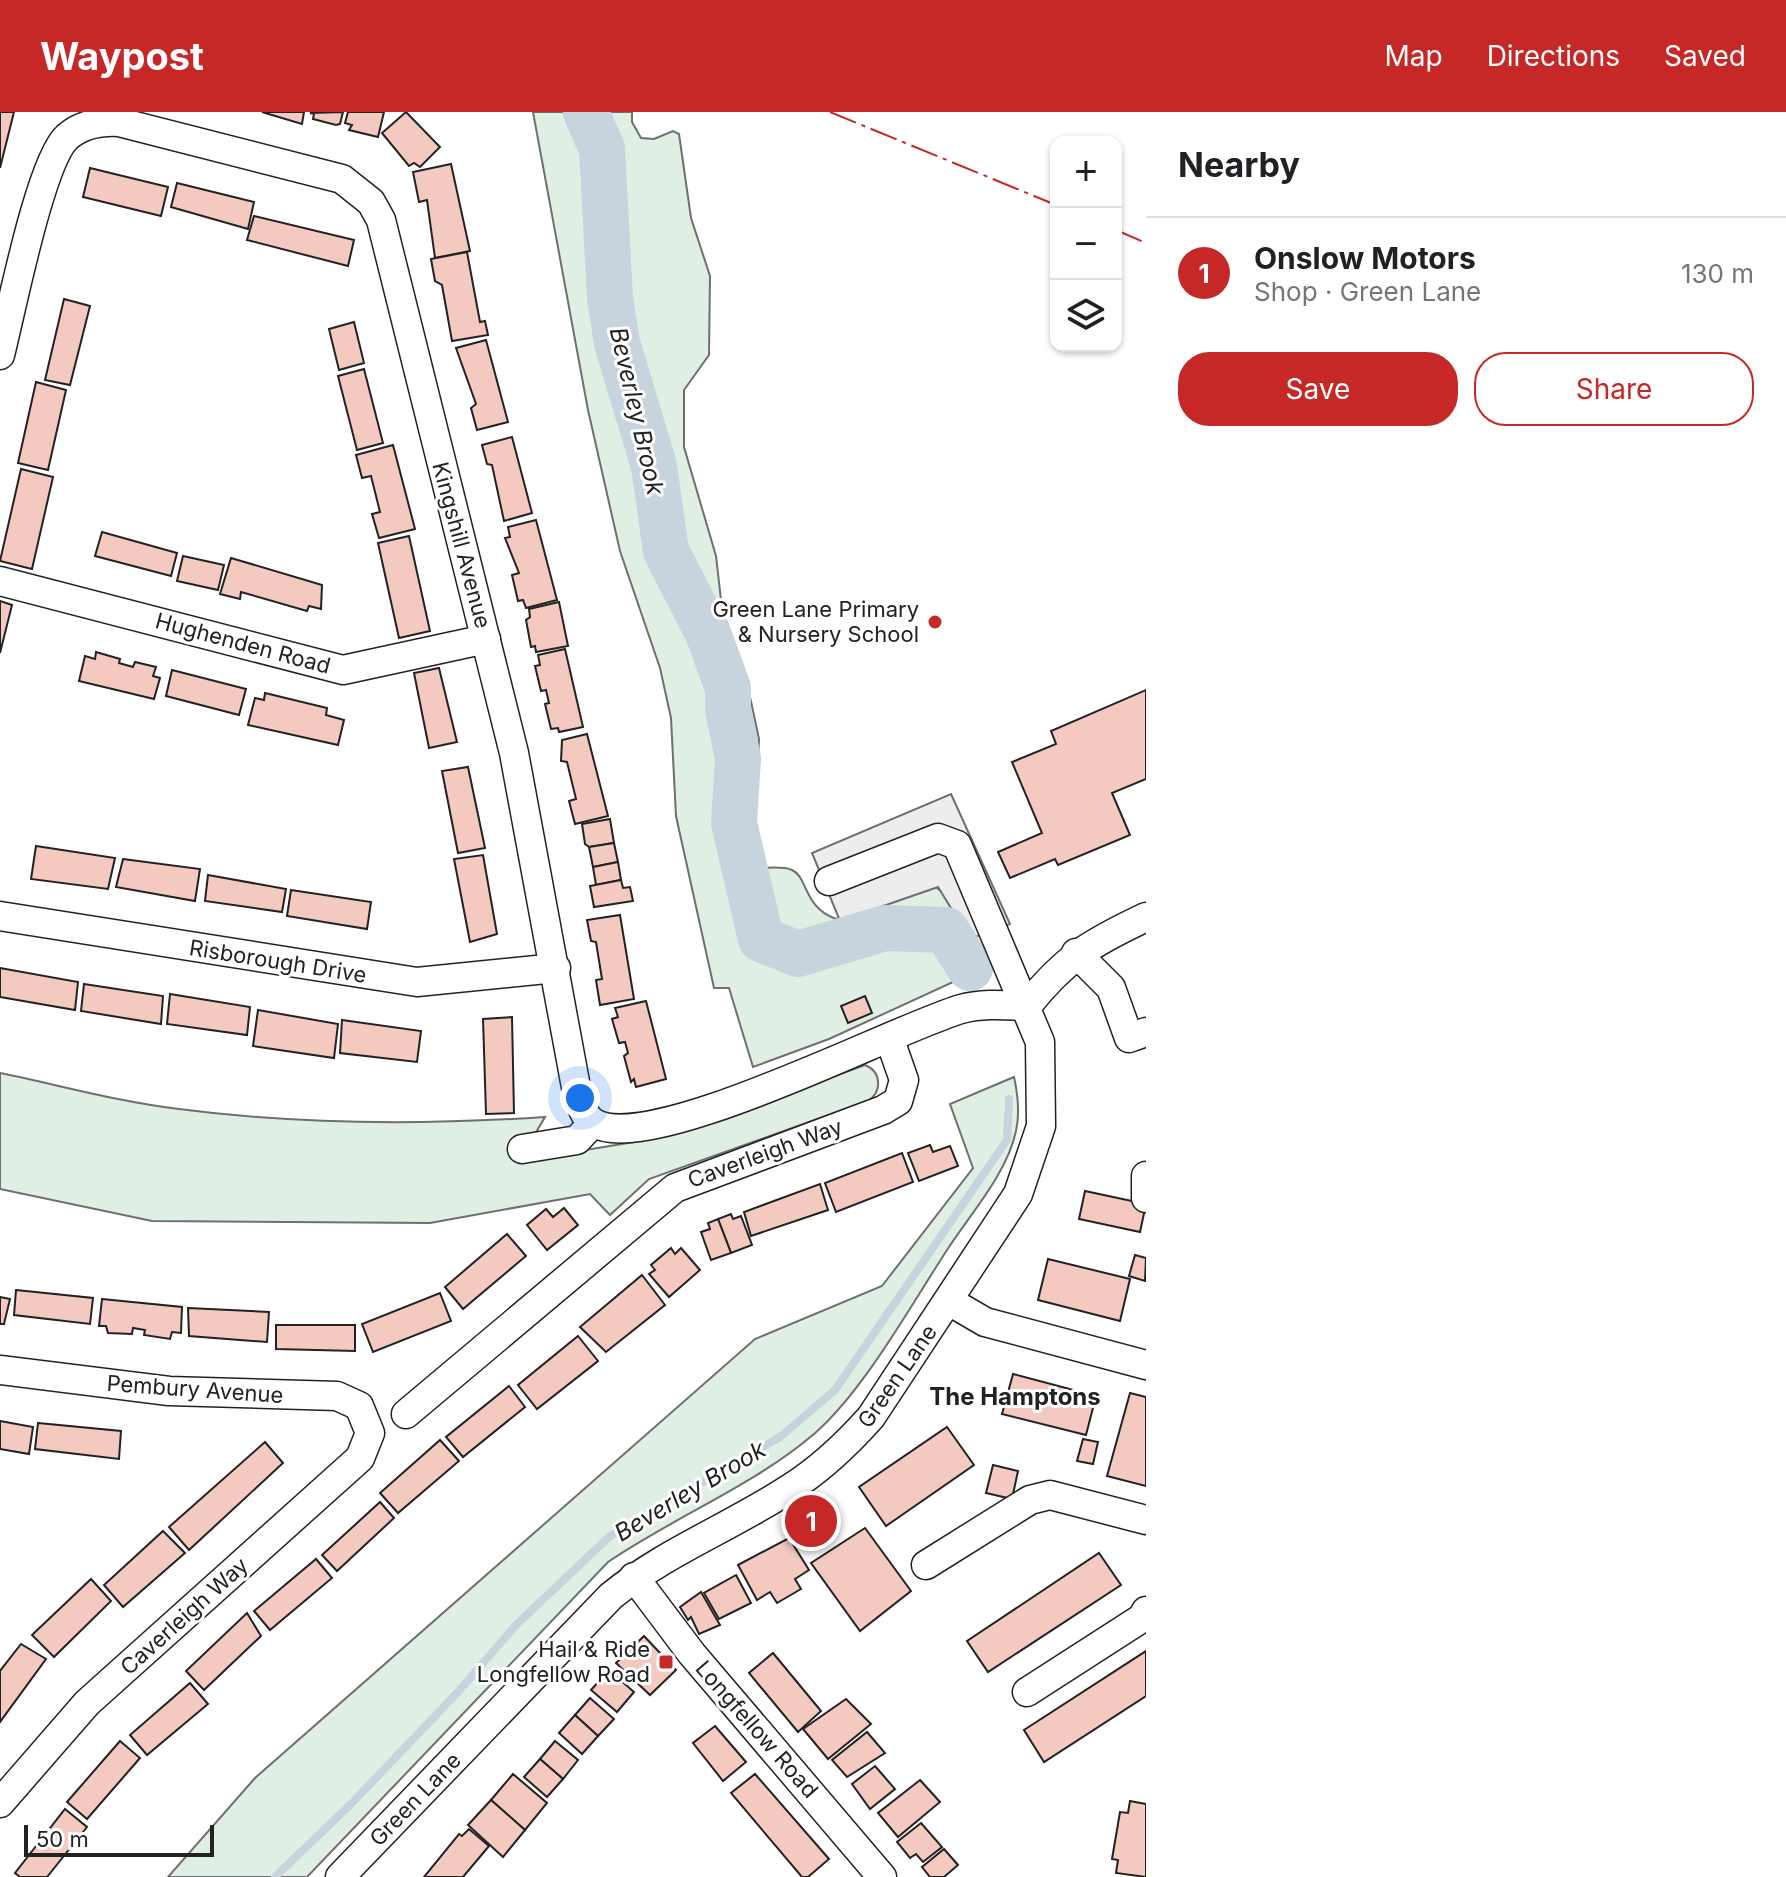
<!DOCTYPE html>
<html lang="en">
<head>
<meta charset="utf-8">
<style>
  :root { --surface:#fff; --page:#f6f6f6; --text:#202124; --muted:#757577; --line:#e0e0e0; --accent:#c62828 }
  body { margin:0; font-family:Inter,sans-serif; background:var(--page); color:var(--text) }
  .controls { position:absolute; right:24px; top:24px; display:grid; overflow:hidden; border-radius:16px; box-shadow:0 2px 6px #0004 }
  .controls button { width:72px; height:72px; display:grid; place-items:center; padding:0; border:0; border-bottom:2px solid var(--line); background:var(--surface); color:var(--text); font:40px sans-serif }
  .scale { position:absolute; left:24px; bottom:20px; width:190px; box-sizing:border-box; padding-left:8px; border:4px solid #222; border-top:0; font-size:22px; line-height:28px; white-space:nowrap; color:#222; -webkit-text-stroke:6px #fff; paint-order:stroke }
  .you { position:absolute; left:580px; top:986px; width:28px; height:28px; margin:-20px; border:6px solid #fff; border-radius:50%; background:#1a73e8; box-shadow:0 0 0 12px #1a73e833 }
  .badge { display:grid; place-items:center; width:52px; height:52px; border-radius:50%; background:var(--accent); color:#fff; font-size:26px; font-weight:700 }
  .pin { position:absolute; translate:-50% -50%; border:4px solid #fff; box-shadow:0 2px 8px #0006 }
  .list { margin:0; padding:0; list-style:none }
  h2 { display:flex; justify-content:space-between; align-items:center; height:104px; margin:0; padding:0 32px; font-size:34px }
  h2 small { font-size:26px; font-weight:400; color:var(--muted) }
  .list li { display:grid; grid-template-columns:52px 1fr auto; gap:24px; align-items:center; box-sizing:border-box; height:112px; padding:0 32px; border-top:2px solid var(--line) }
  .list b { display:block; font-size:30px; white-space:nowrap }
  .list p { margin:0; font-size:26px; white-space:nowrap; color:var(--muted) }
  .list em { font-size:26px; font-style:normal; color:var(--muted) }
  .actions { display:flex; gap:16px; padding:24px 32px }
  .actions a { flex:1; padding:18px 0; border:2px solid var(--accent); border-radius:32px; text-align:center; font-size:28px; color:var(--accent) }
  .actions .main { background:var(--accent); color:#fff }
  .icon { flex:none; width:44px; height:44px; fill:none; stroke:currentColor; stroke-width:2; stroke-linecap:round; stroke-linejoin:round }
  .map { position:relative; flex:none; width:1146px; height:1765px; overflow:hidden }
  header { display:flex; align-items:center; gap:48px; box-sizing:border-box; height:112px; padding:0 40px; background:var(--accent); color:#fff }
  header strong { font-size:38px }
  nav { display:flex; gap:44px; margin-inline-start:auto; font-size:28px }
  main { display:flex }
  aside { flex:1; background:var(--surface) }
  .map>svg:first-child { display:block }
  .green { fill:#e0efe3; stroke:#6f6f6f; stroke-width:2 }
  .parking { fill:#ededed; stroke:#6f6f6f; stroke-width:2 }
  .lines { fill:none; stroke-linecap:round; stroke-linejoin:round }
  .stream { stroke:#c7d3dd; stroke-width:8 }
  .river { stroke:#c7d3dd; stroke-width:46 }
  .building { fill:#f3c9c0; stroke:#222; stroke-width:2 }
  .minor-casing { stroke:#222; stroke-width:31 }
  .minor { stroke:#fff; stroke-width:28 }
  .power { stroke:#c62828; stroke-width:2; stroke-dasharray:28 6 4 6; stroke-linecap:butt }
  .poi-dot { fill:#c62828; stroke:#fff; stroke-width:3 }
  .labels { text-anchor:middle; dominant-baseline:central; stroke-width:6; stroke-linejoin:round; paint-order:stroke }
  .street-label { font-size:22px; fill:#222; stroke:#fff }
  .poi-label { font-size:22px; fill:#222; stroke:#fff; text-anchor:end }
  .water-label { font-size:24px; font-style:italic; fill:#222; stroke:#fff }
  .neighbourhood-label { font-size:24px; font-weight:bold; fill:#222; stroke:#fff }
</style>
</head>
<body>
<header>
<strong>Waypost</strong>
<nav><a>Map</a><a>Directions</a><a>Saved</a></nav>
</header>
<main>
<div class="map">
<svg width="1146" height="1765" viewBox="0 0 1146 1765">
  <rect width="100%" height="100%" fill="#fff"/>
  <g class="green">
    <path d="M533,0h99v10l9,16 13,1 19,-8 6,3 12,84 19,58 -1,79 -25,35v57l32,109 15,132h13l5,4 10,47 -1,24 -18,18 15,81 5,6c10,0 23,-2 32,2 16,7 11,37 44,49l99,-33c24,21 55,51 42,85l-148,68 -76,28 -24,-79h-15l-38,-172 -5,-98 -11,-50 -40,-117 -32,-141z"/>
    <path d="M865,953c17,7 17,27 3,36l-219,78 -39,36 -20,-21 -160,29 -278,-2 -152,-32v-116c59,12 119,29 179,36 122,16 244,16 366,8l-26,44 115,-19 127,-39z"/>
    <path d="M1014,965c4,18 6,36 2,54 -9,42 -44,81 -67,116 -37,56 -85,144 -135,187 -61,52 -140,83 -206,128l-301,315h-139l87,-99 500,-439 127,-53 91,-118 -23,-64z"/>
  </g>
  <path class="parking" d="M951,682l59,130 -40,15 -32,-52 -98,34 -28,-68z"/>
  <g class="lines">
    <path class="stream" d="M275,1765l76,-73 107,-112 58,-67 94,-89 170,-99 55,-47 172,-250 2,-41"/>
    <path class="river" d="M586,0l16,37 8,149 7,45 37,123 12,85 42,82 20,55v22l10,48 -4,65 27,116 37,15 87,-26 61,2 24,38"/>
  </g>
  <g class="building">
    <path d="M0,0h14l-14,56z"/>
    <path d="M262,0h42l-2,12z"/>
    <path d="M343,0l-3,12 -4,1 -23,-6 1,-5 -4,-1z"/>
    <path d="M348,0h36l-6,25 -29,-7 3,-5 -7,-2z"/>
    <path d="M406,0l34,35 -20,20 -6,-4 -5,3 -27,-33z"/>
    <path d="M451,52l19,87 -35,7 -8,-58 -8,2 -6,-30z"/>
    <path d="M90,56l78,19 -7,29 -78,-19z"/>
    <path d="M177,71l77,19 -6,27 -77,-22z"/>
    <path d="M254,104l100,24 -6,26 -101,-26z"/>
    <path d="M467,140l13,70 5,-1 3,14 -36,6 -10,-56 -7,-4 -4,-22z"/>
    <path d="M64,187l26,7 -20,79 -25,-5z"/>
    <path d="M354,210l10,41 -25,7 -10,-41z"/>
    <path d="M486,228l22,82 -31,8 -6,-22 5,-4 -20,-56z"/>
    <path d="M364,257l19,74 -26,7 -19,-74z"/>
    <path d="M36,270l30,8 -18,80 -30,-7z"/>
    <path d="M512,325l20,76 -28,8 -12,-56 -5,-1 -5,-19z"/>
    <path d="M393,333l22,84 -36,9 -7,-24 8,-2 -9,-36 -9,2 -6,-23z"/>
    <path d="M21,357l32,8 -21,92 -32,-8z"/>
    <path d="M536,408l21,80 -31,8 -3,-8 -5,1 -6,-26 7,-2 -14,-35 5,-1 -2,-10z"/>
    <path d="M102,420l75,21 -6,23 -76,-20z"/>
    <path d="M409,424l21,95 -31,7 -21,-95z"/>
    <path d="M183,444l41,9 -6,25 -41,-9z"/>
    <path d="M231,446l91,27 -1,24 -12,-3 -2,5 -66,-19 -1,7 -20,-5z"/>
    <path d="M0,489l12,4 -12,48z"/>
    <path d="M559,490l9,44 -32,6 -1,-6 -4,1 -5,-27 4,-3 -1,-8z"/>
    <path d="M565,537l18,78 -24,5 -1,-4 -7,1 -6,-25 4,-1 -3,-13 -5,1 -6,-25 5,-1 -2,-10z"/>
    <path d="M96,540l24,7 -1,4 14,4 2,-5 21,5 -3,9 7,2 -6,21 -75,-18 6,-25 10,3z"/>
    <path d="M439,556l18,74 -28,6 -15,-75z"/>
    <path d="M172,558l74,19 -7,26 -73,-19z"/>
    <path d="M1146,578v89l-34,14 18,42 -72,30 -3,-6 -45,19 -12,-26 44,-19 -30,-71 44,-18 -5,-13z"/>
    <path d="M265,581l62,15 -1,7 18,5 -6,25 -90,-20 7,-27 9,2z"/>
    <path d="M587,622l21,82 -33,8 -6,-23 7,-2 -9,-37 -6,-1 1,-21z"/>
    <path d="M468,655l17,81 -27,5 -16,-82z"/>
    <path d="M610,707l4,24 -25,4 -4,-3 -3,-20z"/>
    <path d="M614,731l4,19 -25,5 -4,-20z"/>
    <path d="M36,734l79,12 -7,31 -77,-10z"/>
    <path d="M483,743l14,79 -27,8 -16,-83z"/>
    <path d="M123,747l77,10 -5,32 -79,-14z"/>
    <path d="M618,750l3,18 -25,5 -3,-18z"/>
    <path d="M208,763l78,14 -4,23 -77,-11z"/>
    <path d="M621,768l2,8 7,-1 3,14 -39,6 -4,-21z"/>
    <path d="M291,778l80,12 -4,27 -80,-13z"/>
    <path d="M620,803l14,84 -34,6 -4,-25 6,-1 -6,-37 -5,-1 -4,-21z"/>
    <path d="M0,856l78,14 -3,28 -75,-13z"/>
    <path d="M84,872l79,12 -2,28 -80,-13z"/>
    <path d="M170,882l80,13 -3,28 -80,-11z"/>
    <path d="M865,884l7,17 -24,10 -7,-17z"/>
    <path d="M646,889l20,78 -30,8 -2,-8 -3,3 -7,-26 4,-3 -3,-11 -6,1 -7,-24 6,-2 -3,-9z"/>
    <path d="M258,898l80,14 -4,34 -81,-12z"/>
    <path d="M512,905l2,96 -28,1 -3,-95z"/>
    <path d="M342,908l79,11 -4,31 -77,-9z"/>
    <path d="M930,1033l3,7 17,-6 8,20 -39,15 -11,-28z"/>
    <path d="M902,1041l11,29 -77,30 -11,-29z"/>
    <path d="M820,1072l8,26 -77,26 -7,-24z"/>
    <path d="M1085,1079l61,13 -6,28 -61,-13z"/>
    <path d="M564,1096l14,17 -31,25 -20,-25 19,-16 7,8z"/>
    <path d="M731,1102l2,5 8,-3 11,29 -21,8 -13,-34z"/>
    <path d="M718,1107l13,34 -20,7 -10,-28 9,-3 -2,-6z"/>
    <path d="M507,1122l19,22 -63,53 -18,-22z"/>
    <path d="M671,1136l4,6 6,-6 19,22 -31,27 -20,-23 6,-4 -4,-5z"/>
    <path d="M1135,1143l11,3 -1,23 -16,-5z"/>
    <path d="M1048,1147l82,20 -10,42 -82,-21z"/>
    <path d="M642,1163l23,30 -59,47 -26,-25z"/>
    <path d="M16,1178l77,8 -3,26 -76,-9z"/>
    <path d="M440,1181l11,28 -78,31 -11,-28z"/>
    <path d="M0,1185l10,2 -6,25h-4z"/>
    <path d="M102,1187l80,8 -1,26 -9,-1 -2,7 -26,-4 1,-5 -12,-2 -1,6 -24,-1 -2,-7h-7z"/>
    <path d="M188,1196l81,4 -2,30 -78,-6z"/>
    <path d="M276,1213h79v26l-79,-2z"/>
    <path d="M578,1224l20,25 -61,48 -19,-24z"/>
    <path d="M1013,1262l83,22 -10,39 -84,-21z"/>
    <path d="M509,1274l16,21 -62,50 -17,-20z"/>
    <path d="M1130,1281l16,4v89l-39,-10z"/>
    <path d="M0,1309l33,6 -4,27 -29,-5z"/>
    <path d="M38,1311l83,8 -2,28 -84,-10z"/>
    <path d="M947,1315l27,38 -88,61 -27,-39z"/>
    <path d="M1083,1327l15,3 -5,22 -16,-3z"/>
    <path d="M440,1328l19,21 -61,52 -18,-20z"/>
    <path d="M265,1330l18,21 -94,87 -20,-23z"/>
    <path d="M993,1353l25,6 -6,28 -26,-6z"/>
    <path d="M380,1390l14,16 -57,53 -15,-16z"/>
    <path d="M865,1416l46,63 -51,40 -49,-68z"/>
    <path d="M163,1419l22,22 -62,54 -19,-22z"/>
    <path d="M789,1426l20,32 -14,9 6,10 -24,14 -7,-11 -13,8 -19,-35z"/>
    <path d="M1099,1441l22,32 -133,87 -21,-31z"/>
    <path d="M316,1447l16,19 -62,52 -16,-19z"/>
    <path d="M736,1463l15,28 -32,16 -15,-26z"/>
    <path d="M91,1467l20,22 -57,56 -22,-22z"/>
    <path d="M701,1480l19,33 -21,9 -8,-17 -3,3 -8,-13z"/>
    <path d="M247,1501l14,23 -57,54 -18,-19z"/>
    <path d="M644,1524l32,34 -26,25 -34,-32z"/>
    <path d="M21,1532l25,15 -46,63v-51z"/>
    <path d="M1146,1539v45l-102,66 -20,-32z"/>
    <path d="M773,1541l48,58 -23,21 -49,-59z"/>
    <path d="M609,1558l25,22 -17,20 -26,-22z"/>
    <path d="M190,1571l18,21 -61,51 -17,-20z"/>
    <path d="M590,1586l24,21 -16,17 -23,-21z"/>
    <path d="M846,1587l25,25 -43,35 -25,-30z"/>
    <path d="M575,1603l23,21 -16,18 -23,-21z"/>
    <path d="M715,1614l31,36 -23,19 -30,-38z"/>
    <path d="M867,1620l18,21 -38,24 -15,-17z"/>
    <path d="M120,1629l20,17 -53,61 -20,-17z"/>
    <path d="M555,1629l23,19 -15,19 -23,-20z"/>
    <path d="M540,1647l23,20 -16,18 -23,-20z"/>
    <path d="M875,1654l20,23 -25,20 -18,-25z"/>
    <path d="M513,1662l34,29 -22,27 -34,-30z"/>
    <path d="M755,1662l74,85 -21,18h-6l-71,-84z"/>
    <path d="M920,1668l20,22 -42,35 -20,-24z"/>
    <path d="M491,1688l34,30 -22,27 -35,-32z"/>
    <path d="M1130,1689l16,3v73l-30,-4 2,-13 -6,-1 8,-47 8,1z"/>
    <path d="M65,1697l22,18 -40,50h-27l-5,-4z"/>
    <path d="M921,1711l21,24 -19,15 -7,-8 -6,4 -13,-16z"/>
    <path d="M469,1717l20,17 -26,31h-39l35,-43 3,2z"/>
    <path d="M944,1737l14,16 -14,12h-14l-8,-10z"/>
  </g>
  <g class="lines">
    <g class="minor-casing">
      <g id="minor">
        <path d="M0,243c11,-43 40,-193 67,-218 15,-13 33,-16 52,-15l223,57 29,23 10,18 133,533 64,345c4,9 7,20 16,25 57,33 299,-94 367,-114 21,-6 44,-4 66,-3"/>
        <path d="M0,469l343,89 143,-31"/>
        <path d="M0,804l417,66 139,-14"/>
        <path d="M1076,841l35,35 18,50 17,-6"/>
        <path d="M1027,894c38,-48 64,-63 119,-89"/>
        <path d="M522,1037l55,-9 16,-17"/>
        <path d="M1146,1064v22"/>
        <path d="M949,1189l36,21 161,43"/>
        <path d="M0,1258l169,21 168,5 22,10 11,27 -10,25 -273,245 -87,100"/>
        <path d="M406,1302l269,-226 208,-78 15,-9 6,-21 -14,-40"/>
        <path d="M926,1453l104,-65 20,-5 96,25"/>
        <path d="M634,1465l58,77 190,223"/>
        <path d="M1027,1580l115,-74 4,-7"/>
        <path d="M340,1765l271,-281c54,-44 120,-69 178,-107 32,-20 58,-45 82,-72l147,-223 23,-68 -1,-84 -83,-197 -19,-7 -109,43"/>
      </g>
    </g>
    <use href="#minor" class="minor"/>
    <g class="power">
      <path d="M830,0l226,93"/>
      <path d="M1116,118l30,13"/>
    </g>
  </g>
  <g class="poi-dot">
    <circle cx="935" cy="510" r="8"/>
    <rect x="658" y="1542" width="16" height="16" rx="4"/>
  </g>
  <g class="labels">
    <g class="street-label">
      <text transform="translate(462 433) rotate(75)">Kingshill Avenue</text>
      <text transform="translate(243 531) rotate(15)">Hughenden Road</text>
      <text transform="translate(278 849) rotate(9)">Risborough Drive</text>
      <text transform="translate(765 1041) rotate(-20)">Caverleigh Way</text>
      <text transform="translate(897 1264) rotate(-55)">Green Lane</text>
      <text transform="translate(195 1277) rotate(4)">Pembury Avenue</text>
      <text transform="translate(184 1504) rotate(-42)">Caverleigh Way</text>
      <text transform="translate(757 1617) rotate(49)">Longfellow Road</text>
      <text transform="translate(415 1687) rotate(-46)">Green Lane</text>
    </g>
    <g class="poi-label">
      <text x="919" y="497">Green Lane Primary<tspan x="919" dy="25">&amp; Nursery School</tspan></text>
      <text x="650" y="1537">Hail &amp; Ride<tspan x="650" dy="25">Longfellow Road</tspan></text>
    </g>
    <g class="water-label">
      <text transform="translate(637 299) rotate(77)">Beverley Brook</text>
      <text transform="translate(690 1379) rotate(-31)">Beverley Brook</text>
    </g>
    <g class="neighbourhood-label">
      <text x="1015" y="1284">The Hamptons</text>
    </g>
  </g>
</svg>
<div class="controls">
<button>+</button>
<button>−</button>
<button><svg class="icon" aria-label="layers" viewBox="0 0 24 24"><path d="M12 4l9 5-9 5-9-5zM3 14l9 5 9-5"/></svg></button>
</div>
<div class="scale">50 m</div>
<div class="you"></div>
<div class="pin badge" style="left:811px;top:1409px">1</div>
</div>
<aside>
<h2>Nearby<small></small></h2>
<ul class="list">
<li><span class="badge">1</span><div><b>Onslow Motors</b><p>Shop · Green Lane</p></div><em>130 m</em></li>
</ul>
<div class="actions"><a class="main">Save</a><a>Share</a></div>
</aside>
</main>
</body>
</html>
